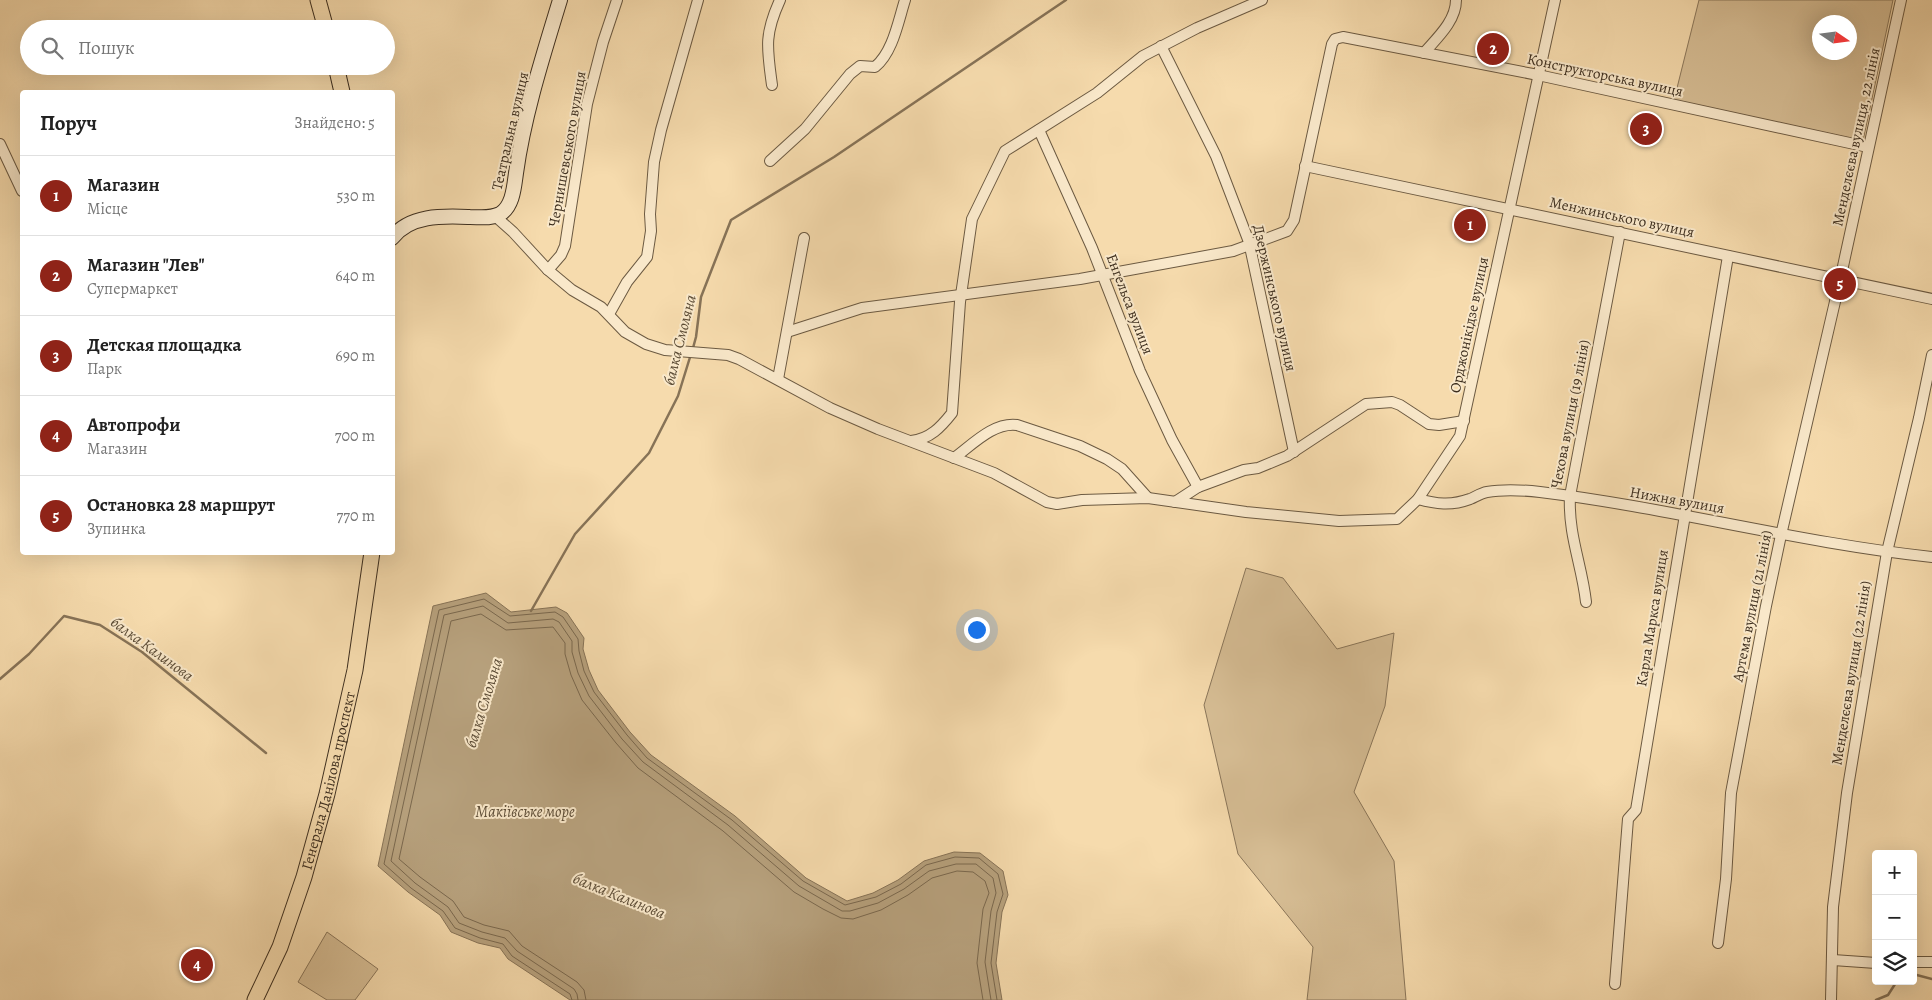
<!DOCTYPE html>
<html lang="uk">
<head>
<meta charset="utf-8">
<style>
  :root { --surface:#fff; --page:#f2f2f2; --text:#222; --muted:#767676; --line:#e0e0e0; --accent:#8f2418 }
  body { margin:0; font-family:Alegreya,serif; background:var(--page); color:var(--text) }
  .controls { position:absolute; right:15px; bottom:15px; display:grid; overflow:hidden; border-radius:5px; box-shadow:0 5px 20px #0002 }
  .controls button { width:45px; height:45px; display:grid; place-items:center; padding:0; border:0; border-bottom:1px solid var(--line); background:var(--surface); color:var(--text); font:25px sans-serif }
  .compass { position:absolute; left:1812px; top:15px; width:45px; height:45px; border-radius:50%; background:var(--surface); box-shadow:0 5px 20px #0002; rotate:103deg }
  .you { position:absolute; left:976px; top:629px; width:18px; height:18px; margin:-12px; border:4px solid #fff; border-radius:50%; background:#1a73e8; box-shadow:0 0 0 8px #1a73e833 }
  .badge { display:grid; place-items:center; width:32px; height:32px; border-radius:50%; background:var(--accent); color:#fff; font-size:16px; font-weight:700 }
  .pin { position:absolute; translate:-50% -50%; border:2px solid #fff; box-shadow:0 1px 5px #0006 }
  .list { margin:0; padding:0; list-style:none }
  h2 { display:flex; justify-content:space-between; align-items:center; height:65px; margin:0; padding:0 20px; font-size:21px }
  h2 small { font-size:16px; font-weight:400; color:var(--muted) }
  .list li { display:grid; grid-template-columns:32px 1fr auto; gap:15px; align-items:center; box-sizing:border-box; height:80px; padding:0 20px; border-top:1px solid var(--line) }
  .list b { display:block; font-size:19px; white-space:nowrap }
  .list p { margin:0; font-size:16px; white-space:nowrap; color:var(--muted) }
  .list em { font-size:16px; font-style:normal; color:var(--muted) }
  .icon { flex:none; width:28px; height:28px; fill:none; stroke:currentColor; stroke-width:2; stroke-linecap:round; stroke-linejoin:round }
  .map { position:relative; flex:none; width:1932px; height:1000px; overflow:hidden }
  .search { position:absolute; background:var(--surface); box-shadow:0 5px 20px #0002; left:20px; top:20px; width:375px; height:55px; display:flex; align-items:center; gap:12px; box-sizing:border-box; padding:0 18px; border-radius:28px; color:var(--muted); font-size:19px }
  .panel { position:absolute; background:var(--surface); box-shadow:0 5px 20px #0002; left:20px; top:90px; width:375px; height:465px; border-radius:5px }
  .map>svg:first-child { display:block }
  .green { fill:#d7be95; stroke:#8a765a; fill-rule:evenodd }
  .water { fill:#b7a17d; stroke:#877357 }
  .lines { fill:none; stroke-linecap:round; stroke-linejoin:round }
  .shore { stroke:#7a684e; stroke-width:1 }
  .stream { stroke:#877357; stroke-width:2.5 }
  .street-casing { stroke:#6c5a42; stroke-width:12 }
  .secondary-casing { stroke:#3e2f1f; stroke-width:16 }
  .primary-casing { stroke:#3e2f1f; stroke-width:17 }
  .street { stroke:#f9e8ca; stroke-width:10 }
  .secondary { stroke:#f9e8ca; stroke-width:14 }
  .primary { stroke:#f6dbad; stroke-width:15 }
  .labels { text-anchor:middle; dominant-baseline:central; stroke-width:4; stroke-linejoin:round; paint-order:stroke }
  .street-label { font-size:15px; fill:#3e2f1f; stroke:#f9e8ca }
  .water-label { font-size:16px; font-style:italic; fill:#5c4c36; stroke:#f9e8ca }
</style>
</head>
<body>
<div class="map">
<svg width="1932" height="1000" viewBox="0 0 1932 1000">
  <rect width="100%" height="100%" fill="#f6dbad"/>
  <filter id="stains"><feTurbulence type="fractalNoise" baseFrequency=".004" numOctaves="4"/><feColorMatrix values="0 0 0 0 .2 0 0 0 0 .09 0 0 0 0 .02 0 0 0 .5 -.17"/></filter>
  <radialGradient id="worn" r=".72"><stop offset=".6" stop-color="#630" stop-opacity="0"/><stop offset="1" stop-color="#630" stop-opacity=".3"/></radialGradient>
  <g class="green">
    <path d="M1699,0h194l-30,141 -189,-41zM1820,22h30v30h-30z"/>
    <path d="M1246,568l37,10 54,71 57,-16 -9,73 -31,86 40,69 12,139h-99l6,-53 -75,-93 -34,-149z"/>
    <path d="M327,932l51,37 -23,31h-28l-29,-18z"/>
  </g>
  <path class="water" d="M486,593l25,19 45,-5 11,6 17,25 -1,11 6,21 9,20 32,42 21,23 84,61 71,62 41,23 26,-8 25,-13 26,-19 30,-9 26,1 23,18 5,24 -6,17 -6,51 6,37h-432l-62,-41 -8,-11 -22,-5 -27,-11 -11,-17 -32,-23 -30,-26 55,-260z"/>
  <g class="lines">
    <g class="shore">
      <path d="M572,1000l-2,-6 -58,-38 -9,-12 -23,-6 -25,-10 -12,-17 -32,-23 -27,-24 55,-254 45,-11 26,17 45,-4 8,5 15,22 1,12 5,20 10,21 33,43 20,23 85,62 71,61 42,24 31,-8 25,-13 25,-19 29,-8 24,1 19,16 5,20 -6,18 -6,51 6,37"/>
      <path d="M578,1000l-1,-6 -3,-5 -57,-38 -12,-13 -23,-6 -23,-9 -11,-16 -33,-24 -24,-22 53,-246 39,-9 25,17 45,-4 6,3 13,19v11l6,21 11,23 33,43 21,23 85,63 71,61 43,25h8l28,-8 26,-14 25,-18 27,-7h20l17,14 3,15 -5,18 -6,51 6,38"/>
      <path d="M586,1000l-2,-10 -7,-8 -55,-36 -13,-15 -25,-6 -20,-8 -11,-16 -33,-24 -21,-18 52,-238 30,-7 25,16 47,-3 12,16v11l6,21 11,25 34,43 22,25 85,63 71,61 29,17 18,9 12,1 28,-9 27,-15 24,-17 25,-7 16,1 12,9 4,12 -6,16 -6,54 6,37"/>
    </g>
    <g class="stream">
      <path d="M693,348l3,-11 5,-40 30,-77 103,-63 232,-157"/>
      <path d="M531,611l44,-77 74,-81 29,-57 13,-42"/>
      <path d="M0,679l29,-25 35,-38 36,9 42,27 124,101"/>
      <path d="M1913,974l19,5"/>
      <path d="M1876,1000l12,-5 9,-14"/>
    </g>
    <g class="street-casing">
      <g id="street">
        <path d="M1161,46l55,110 33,86 45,210"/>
        <path d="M1424,53c13,-15 32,-32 32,-53"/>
        <path d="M772,85c-5,-37 -8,-50 8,-85"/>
        <path d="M1039,130l53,118 48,123 32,69 26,47"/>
        <path d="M0,144l22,47"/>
        <path d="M770,161l35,-32 45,-55 10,-8 15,1c18,-15 23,-45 30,-67"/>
        <path d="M1305,166l627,133"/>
        <path d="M495,216l18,16 35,38 24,20 29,17 24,25 21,12 19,6 63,5 11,4 91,49 48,21 116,44 53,29 10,2 25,-4 66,-2 98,14 93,9 58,-2 21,-20 42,-63 95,-436"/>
        <path d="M548,270l13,-15 4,-9 22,-142 16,-62 14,-42"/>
        <path d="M609,314l18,-32 20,-25 4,-26 -1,-17 4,-52 7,-32 37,-130"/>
        <path d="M787,332l75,-24 218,-29 153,-28 54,-20 7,-11 38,-176 3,-5 8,-2 195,38 330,72"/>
        <path d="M778,379l26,-141"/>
        <path d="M911,441c19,-2 30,-14 41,-28l8,-111 12,-83 33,-68 92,-58 46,-37 54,-28 65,-28"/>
        <path d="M954,458c18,-13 39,-36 63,-33l63,21 27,13 15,10 26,29"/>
        <path d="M1418,499c18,5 33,7 52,0 5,-2 11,-6 17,-7 17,-3 35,-2 53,0 131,16 260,51 392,65"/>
        <path d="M1175,502l23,-15 46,-17 14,-2 29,-12 79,-52 26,-2 8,3 29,19 10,1 25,-4"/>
        <path d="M1586,602c-4,-37 -18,-67 -16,-106l50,-264"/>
        <path d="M1718,943l8,-64 5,-86 35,-187 15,-71 59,-255 61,-280"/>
        <path d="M1833,960l43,3"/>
        <path d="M1913,962h19"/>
        <path d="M1615,984l13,-165 8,-9 92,-554"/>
        <path d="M1831,1000l2,-93 14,-114 40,-241 32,-134 13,-63"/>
      </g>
    </g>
    <g class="secondary-casing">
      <path id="secondary" d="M392,238c18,-24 52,-22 78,-21 10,0 20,2 30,-3 13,-8 14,-27 16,-41 8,-58 27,-117 44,-173"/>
    </g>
    <g class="primary-casing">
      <g id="primary">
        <path d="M318,0l8,29"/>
        <path d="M336,66l6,26"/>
        <path id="s1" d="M255,1000l25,-53 24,-70 23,-83 28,-124 17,-118"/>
      </g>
    </g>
    <use href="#street" class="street"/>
    <use href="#secondary" class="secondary"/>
    <use href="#primary" class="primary"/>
  </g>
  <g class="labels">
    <g class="street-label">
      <text transform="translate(1605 75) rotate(12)">Конструкторська вулиця</text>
      <text transform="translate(510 131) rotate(-77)">Театральна вулиця</text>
      <text transform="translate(1856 137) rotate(-78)">Менделєєва вулиця, 22 лінія</text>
      <text transform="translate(567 149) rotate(-80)">Чернишевського вулиця</text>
      <text transform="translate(1622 217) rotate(12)">Менжинського вулиця</text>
      <text transform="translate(1275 298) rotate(77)">Дзержинського вулиця</text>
      <text transform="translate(1130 304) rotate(69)">Енгельса вулиця</text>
      <text transform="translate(1469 325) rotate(-78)">Орджонікідзе вулиця</text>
      <text transform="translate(1570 414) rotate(-79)">Чехова вулиця (19 лiнiя)</text>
      <text transform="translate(1677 500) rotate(10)">Нижня вулиця</text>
      <text transform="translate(1752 606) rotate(-79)">Артема вулиця (21 лiнiя)</text>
      <text transform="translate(1652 618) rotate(-81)">Карла Маркса вулиця</text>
      <text transform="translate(1851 673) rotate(-81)">Менделєєва вулиця (22 лiнiя)</text>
      <text stroke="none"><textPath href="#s1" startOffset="232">Генерала Данілова проспект</textPath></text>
    </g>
    <g class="water-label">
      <text transform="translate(680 340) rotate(-76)">балка Смоляна</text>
      <text transform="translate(152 649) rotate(36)">балка Калинова</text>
      <text transform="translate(484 703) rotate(-73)">балка Смоляна</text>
      <text x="525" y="812">Макіївське море</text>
      <text transform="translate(619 896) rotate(22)">балка Калинова</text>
    </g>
  </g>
  <rect width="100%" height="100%" filter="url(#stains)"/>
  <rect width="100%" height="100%" fill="url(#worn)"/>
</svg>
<div class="controls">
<button>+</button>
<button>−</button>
<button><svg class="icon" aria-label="layers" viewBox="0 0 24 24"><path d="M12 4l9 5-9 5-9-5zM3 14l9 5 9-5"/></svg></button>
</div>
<svg class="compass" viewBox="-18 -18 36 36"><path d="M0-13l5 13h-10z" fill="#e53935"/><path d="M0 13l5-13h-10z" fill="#767676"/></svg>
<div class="you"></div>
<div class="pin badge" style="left:1470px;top:225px">1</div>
<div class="pin badge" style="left:1493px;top:49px">2</div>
<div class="pin badge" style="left:1646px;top:129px">3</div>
<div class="pin badge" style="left:197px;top:965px">4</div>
<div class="pin badge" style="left:1840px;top:284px">5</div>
<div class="search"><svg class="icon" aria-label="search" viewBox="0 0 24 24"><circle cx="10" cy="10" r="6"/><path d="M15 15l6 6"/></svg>Пошук</div>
<section class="panel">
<h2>Поруч<small>Знайдено: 5</small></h2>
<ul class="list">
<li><span class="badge">1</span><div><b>Магазин</b><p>Місце</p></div><em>530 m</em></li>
<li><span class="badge">2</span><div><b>Магазин &quot;Лев&quot;</b><p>Супермаркет</p></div><em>640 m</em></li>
<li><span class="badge">3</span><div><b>Детская площадка</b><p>Парк</p></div><em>690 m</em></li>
<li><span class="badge">4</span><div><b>Автопрофи</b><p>Магазин</p></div><em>700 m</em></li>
<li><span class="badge">5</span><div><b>Остановка 28 маршрут</b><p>Зупинка</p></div><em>770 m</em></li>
</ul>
</section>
</div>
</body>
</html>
